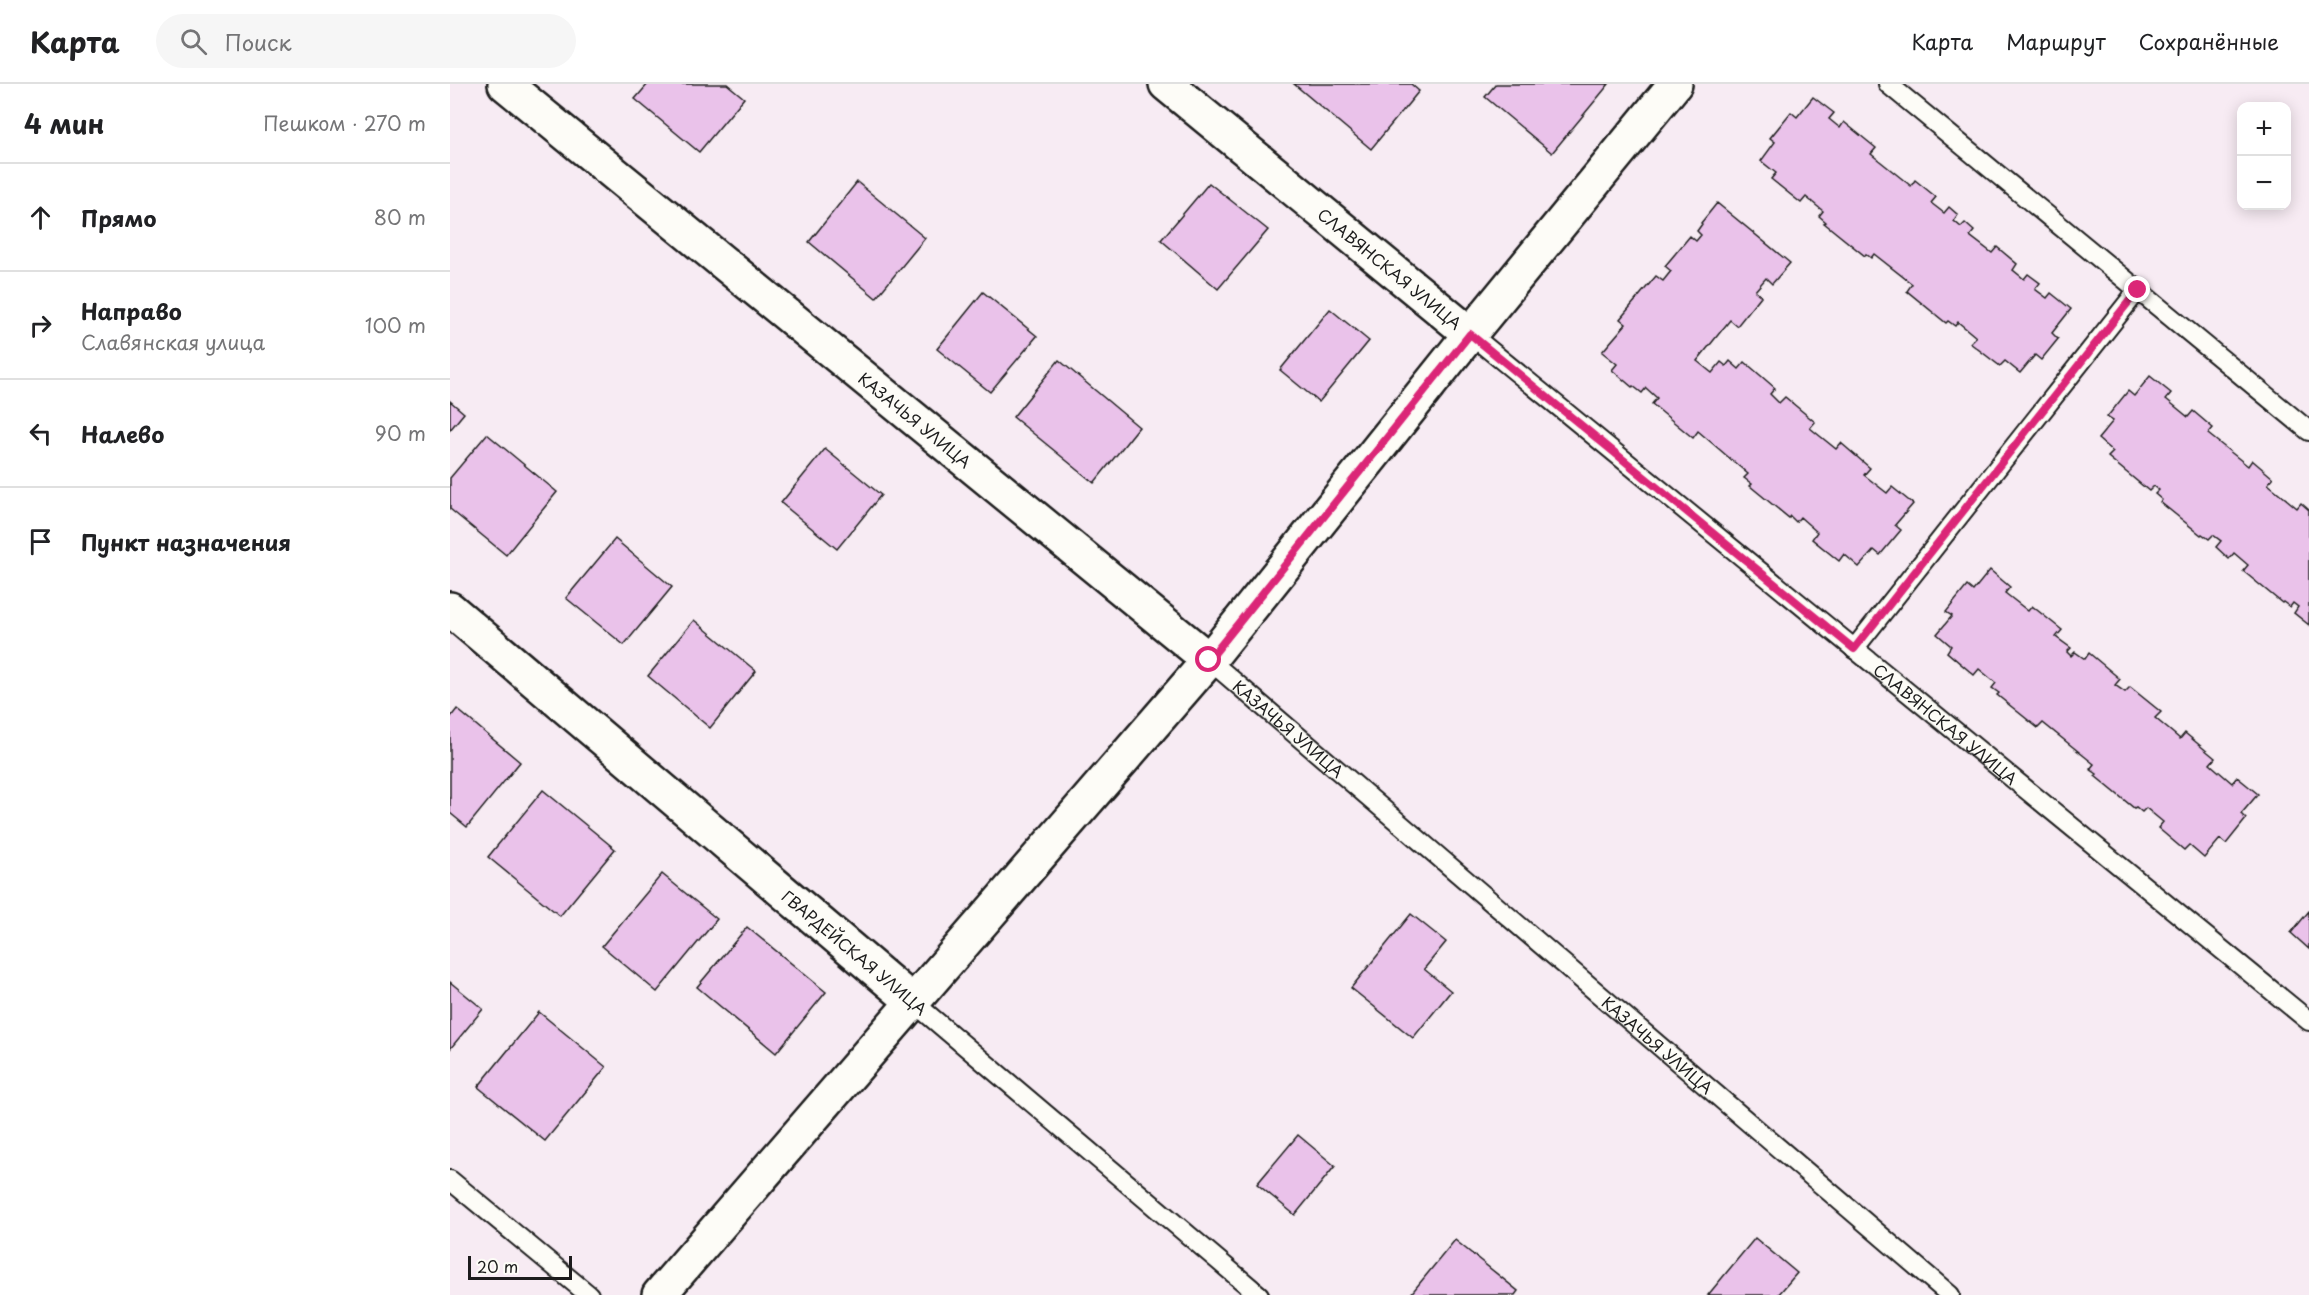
<!DOCTYPE html>
<html lang="ru">
<head>
<meta charset="utf-8">
<style>
  :root { --surface:#fff; --page:#f6f6f6; --text:#202124; --muted:#757577; --line:#e0e0e0 }
  body { margin:0; font-family:"Playpen Sans",sans-serif; background:var(--page); color:var(--text) }
  .controls { position:absolute; right:18px; top:18px; display:grid; overflow:hidden; border-radius:12px; box-shadow:0 3px 15px #0003 }
  .controls button { width:54px; height:54px; display:grid; place-items:center; padding:0; border:0; border-bottom:2px solid var(--line); background:var(--surface); color:var(--text); font:30px sans-serif }
  .scale { position:absolute; left:18px; bottom:15px; width:104px; box-sizing:border-box; padding-left:6px; border:3px solid #1c1c1c; border-top:0; font-size:16px; line-height:21px; white-space:nowrap; color:#1c1c1c; -webkit-text-stroke:4px #fdfcf7; paint-order:stroke }
  .stop { position:absolute; width:18px; height:18px; margin:-14px; border:4px solid #db2777; border-radius:50%; background:#fff }
  .stop.end { background:#db2777; border-color:#fff; box-shadow:0 2px 6px #0008 }
  .list { margin:0; padding:0; list-style:none }
  h2 { display:flex; justify-content:space-between; align-items:center; height:78px; margin:0; padding:0 24px; font-size:26px }
  h2 small { font-size:20px; font-weight:400; color:var(--muted) }
  .list li { display:grid; grid-template-columns:39px 1fr auto; gap:18px; align-items:center; box-sizing:border-box; height:108px; padding:0 24px; border-top:2px solid var(--line) }
  .list b { display:block; font-size:22px; white-space:nowrap }
  .list p { margin:0; font-size:20px; white-space:nowrap; color:var(--muted) }
  .list em { font-size:20px; font-style:normal; color:var(--muted) }
  .icon { flex:none; width:33px; height:33px; fill:none; stroke:currentColor; stroke-width:2; stroke-linecap:round; stroke-linejoin:round }
  .map { position:relative; flex:none; width:1859px; height:1211px; overflow:hidden }
  header { display:flex; align-items:center; gap:36px; box-sizing:border-box; height:84px; padding:0 30px; background:var(--surface); border-bottom:2px solid var(--line) }
  header strong { font-size:28px }
  nav { display:flex; gap:33px; margin-inline-start:auto; font-size:21px }
  .search { width:420px; height:54px; background:var(--page); display:flex; align-items:center; gap:15px; box-sizing:border-box; padding:0 21px; border-radius:33px; color:var(--muted); font-size:22px }
  main { display:flex }
  aside { flex:1; background:var(--surface) }
  .map>svg:first-child { display:block }
  .building { fill:#eac2ea; stroke:#1c1c1c; stroke-width:1.5 }
  .lines { fill:none; stroke-linecap:round; stroke-linejoin:round }
  .lane-casing { stroke:#1c1c1c; stroke-width:22 }
  .street-casing { stroke:#1c1c1c; stroke-width:38 }
  .lane { stroke:#fdfcf7; stroke-width:18 }
  .street { stroke:#fdfcf7; stroke-width:33 }
  .route { stroke:#db2777; stroke-width:8 }
  .labels { text-anchor:middle; dominant-baseline:central; stroke-width:4.5; stroke-linejoin:round; paint-order:stroke }
  .street-label { font-size:16px; fill:#1c1c1c; stroke:#fdfcf7 }
</style>
</head>
<body>
<header>
<strong>Карта</strong>
<div class="search"><svg class="icon" aria-label="search" viewBox="0 0 24 24"><circle cx="10" cy="10" r="6"/><path d="M15 15l6 6"/></svg>Поиск</div>
<nav><a>Карта</a><a>Маршрут</a><a>Сохранённые</a></nav>
</header>
<main>
<aside>
<h2>4 мин<small>Пешком · 270 m</small></h2>
<ul class="list">
<li><svg class="icon" aria-label="ahead" viewBox="0 0 24 24"><path d="M12 20V5M6 11l6-6 6 6"/></svg><div><b>Прямо</b></div><em>80 m</em></li>
<li><svg class="icon" aria-label="right" viewBox="0 0 24 24"><path d="M7 20v-9h11M14 6l5 5-5 5"/></svg><div><b>Направо</b><p>Славянская улица</p></div><em>100 m</em></li>
<li><svg class="icon" aria-label="left" viewBox="0 0 24 24"><path d="M17 20v-9H6M10 6l-5 5 5 5"/></svg><div><b>Налево</b></div><em>90 m</em></li>
<li><svg class="icon" aria-label="arrive" viewBox="0 0 24 24"><path d="M6 21V4h12l-3 4 3 4H6"/></svg><div><b>Пункт назначения</b></div></li>
</ul>
</aside>
<div class="map">
<svg width="1859" height="1211" viewBox="0 0 1859 1211">
  <rect width="100%" height="100%" fill="#f7ebf3"/>
  <filter id="ink" filterUnits="userSpaceOnUse"><feTurbulence type="fractalNoise" baseFrequency=".0167" numOctaves="2"/><feDisplacementMap in="SourceGraphic" scale="12" xChannelSelector="R" yChannelSelector="G"/><feConvolveMatrix kernelMatrix="1 2 1 2 8 2 1 2 1" color-interpolation-filters="sRGB"/></filter>
  <g filter="url(#ink)">
    <g class="building">
      <path d="M198,0h79l17,14 -45,54 -64,-53z"/>
      <path d="M844,0h117l8,7 -48,58z"/>
      <path d="M1046,0h113l-57,69 -67,-56z"/>
      <path d="M1363,13l21,16 -5,6 11,9 4,-6 32,26 -5,6 40,32 4,-6 21,17 -5,6 13,10 5,-6 9,8 -4,6 7,6 4,-4 9,8 -4,5 22,17 5,-6 20,17 -4,6 11,9 4,-5 12,9 -5,6 12,9 4,-5 20,16 -19,24 6,6 -17,21 -6,-5 -15,18 -15,-12 -5,5 -30,-23 6,-6 -18,-15 -3,4 -7,-5 -2,2 -39,-32 5,-7 -38,-30 -3,4 -5,-4 -1,2 -41,-33 2,-1 -7,-6 4,-5 -17,-14 -5,6 -30,-24 5,-6 -15,-12 14,-19 -5,-4 21,-26 6,5z"/>
      <path d="M407,98l68,56 -49,60 -67,-56z"/>
      <path d="M759,99l59,47 -50,59 -57,-49z"/>
      <path d="M1267,119l73,60 -18,21 -6,-6 -11,13 6,5 -24,30 -7,-6 -33,41 15,12 9,-11 5,4 4,-5 9,8 6,-7 30,26 -5,6 9,9 6,-6 30,25 -5,6 26,21 5,-6 29,25 -6,7 23,18 5,-6 21,17 -18,21 6,5 -21,25 -6,-5 -15,17 -15,-13 -5,7 -27,-22 5,-7 -17,-15 -4,5 -6,-6 -1,2 -39,-32 2,-2 -8,-6 4,-4 -50,-43 -5,7 -41,-34 5,-6 -11,-10 -4,5 -9,-7 -1,1 -20,-17 5,-6 -15,-12 24,-28 -6,-5 36,-43 7,5 8,-10 -6,-5 25,-30 6,5 5,-6 -4,-4 5,-7 -1,-1z"/>
      <path d="M533,208l54,44 -47,56 -53,-43z"/>
      <path d="M880,225l39,32 -50,61 -39,-32z"/>
      <path d="M609,276l80,67 -45,56 -81,-66z"/>
      <path d="M1700,292l21,17 -5,6 22,18 5,-6 20,17 -5,6 40,32 4,-6 21,18 -5,6 29,24 4,-5 8,7v115l-15,-12 4,-6 -5,-4 -3,4 -7,-5 -1,1 -39,-32 5,-6 -14,-12 -5,6 -13,-12 5,-6 -8,-6 -4,4 -7,-5 -1,1 -41,-33 2,-2 -7,-6 4,-4 -5,-4 -5,5 -41,-34 5,-5 -15,-13 15,-18 -6,-4 21,-26 6,5z"/>
      <path d="M0,317l14,12 -14,17z"/>
      <path d="M37,350l70,58 -51,63 -56,-46v-31z"/>
      <path d="M375,365l56,46 -44,54 -56,-46z"/>
      <path d="M165,455l57,48 -48,58 -58,-47z"/>
      <path d="M1540,486l20,17 -5,6 23,18 4,-5 30,24 -6,7 15,11 -4,4 4,4 4,-4 10,7 4,-6 31,26 -5,6 10,7 5,-5 31,25 -6,6 25,21 5,-6 30,25 -5,6 22,19 5,-6 21,17 -17,20 5,5 -20,25 -6,-5 -16,19 -15,-13 -5,5 -26,-22 5,-6 -17,-14 -4,4 -6,-5 -2,1 -39,-32 2,-2 -7,-5 4,-5 -51,-41 -5,5 -41,-33 2,-2 -7,-5 4,-5 -17,-14 -5,6 -27,-23 4,-6 -14,-12 15,-18 -6,-4 21,-26 6,5z"/>
      <path d="M244,536l62,51 -46,57 -62,-52z"/>
      <path d="M7,625l63,53 -53,65 -17,-14v-95z"/>
      <path d="M93,706l72,59 -55,67 -72,-59z"/>
      <path d="M212,790l55,45 -60,73 -55,-46z"/>
      <path d="M1859,827v38l-18,-16z"/>
      <path d="M961,830l35,28 -22,27 27,22 -38,47 -62,-50z"/>
      <path d="M297,843l79,65 -50,61 -79,-66z"/>
      <path d="M0,898l33,27 -33,40z"/>
      <path d="M89,928l67,55 -61,74 -67,-54z"/>
      <path d="M848,1051l37,31 -40,49 -38,-31z"/>
      <path d="M1305,1154l42,35 -19,22h-70z"/>
      <path d="M1005,1156l63,51 -3,4h-105z"/>
    </g>
    <g class="lines">
      <g class="lane-casing">
        <g id="lane">
          <path d="M1438,0l421,347"/>
          <path id="s1" d="M1020,250l839,687"/>
          <path d="M1404,565l284,-359"/>
          <path id="s2" d="M759,576l741,635"/>
          <path d="M462,917l347,294"/>
          <path d="M0,1096l139,115"/>
        </g>
      </g>
      <g class="street-casing">
        <g id="street">
          <path id="s3" d="M55,0l704,576"/>
          <path id="s4" d="M716,0l304,250"/>
          <path d="M0,525l462,392"/>
          <path d="M209,1211l550,-635 261,-326 205,-250"/>
        </g>
      </g>
      <use href="#lane" class="lane"/>
      <use href="#street" class="street"/>
    </g>
  </g>
  <g class="lines" filter="url(#ink)">
    <path class="route" d="M759,576l261,-326 384,315 284,-359"/>
  </g>
  <g class="labels">
    <g class="street-label">
      <text stroke="none"><textPath href="#s4" startOffset="290">СЛАВЯНСКАЯ УЛИЦА</textPath></text>
      <text stroke="none"><textPath href="#s3" startOffset="530">КАЗАЧЬЯ УЛИЦА</textPath></text>
      <text stroke="none"><textPath href="#s1" startOffset="615">СЛАВЯНСКАЯ УЛИЦА</textPath></text>
      <text stroke="none"><textPath href="#s2" startOffset="105">КАЗАЧЬЯ УЛИЦА</textPath></text>
      <text transform="translate(405 868) rotate(40)">ГВАРДЕЙСКАЯ УЛИЦА</text>
      <text stroke="none"><textPath href="#s2" startOffset="591">КАЗАЧЬЯ УЛИЦА</textPath></text>
    </g>
  </g>
</svg>
<div class="controls">
<button>+</button>
<button>−</button>
</div>
<div class="scale">20 m</div>
<div class="stop" style="left:759px;top:576px"></div>
<div class="stop end" style="left:1688px;top:206px"></div>
</div>
</main>
</body>
</html>
